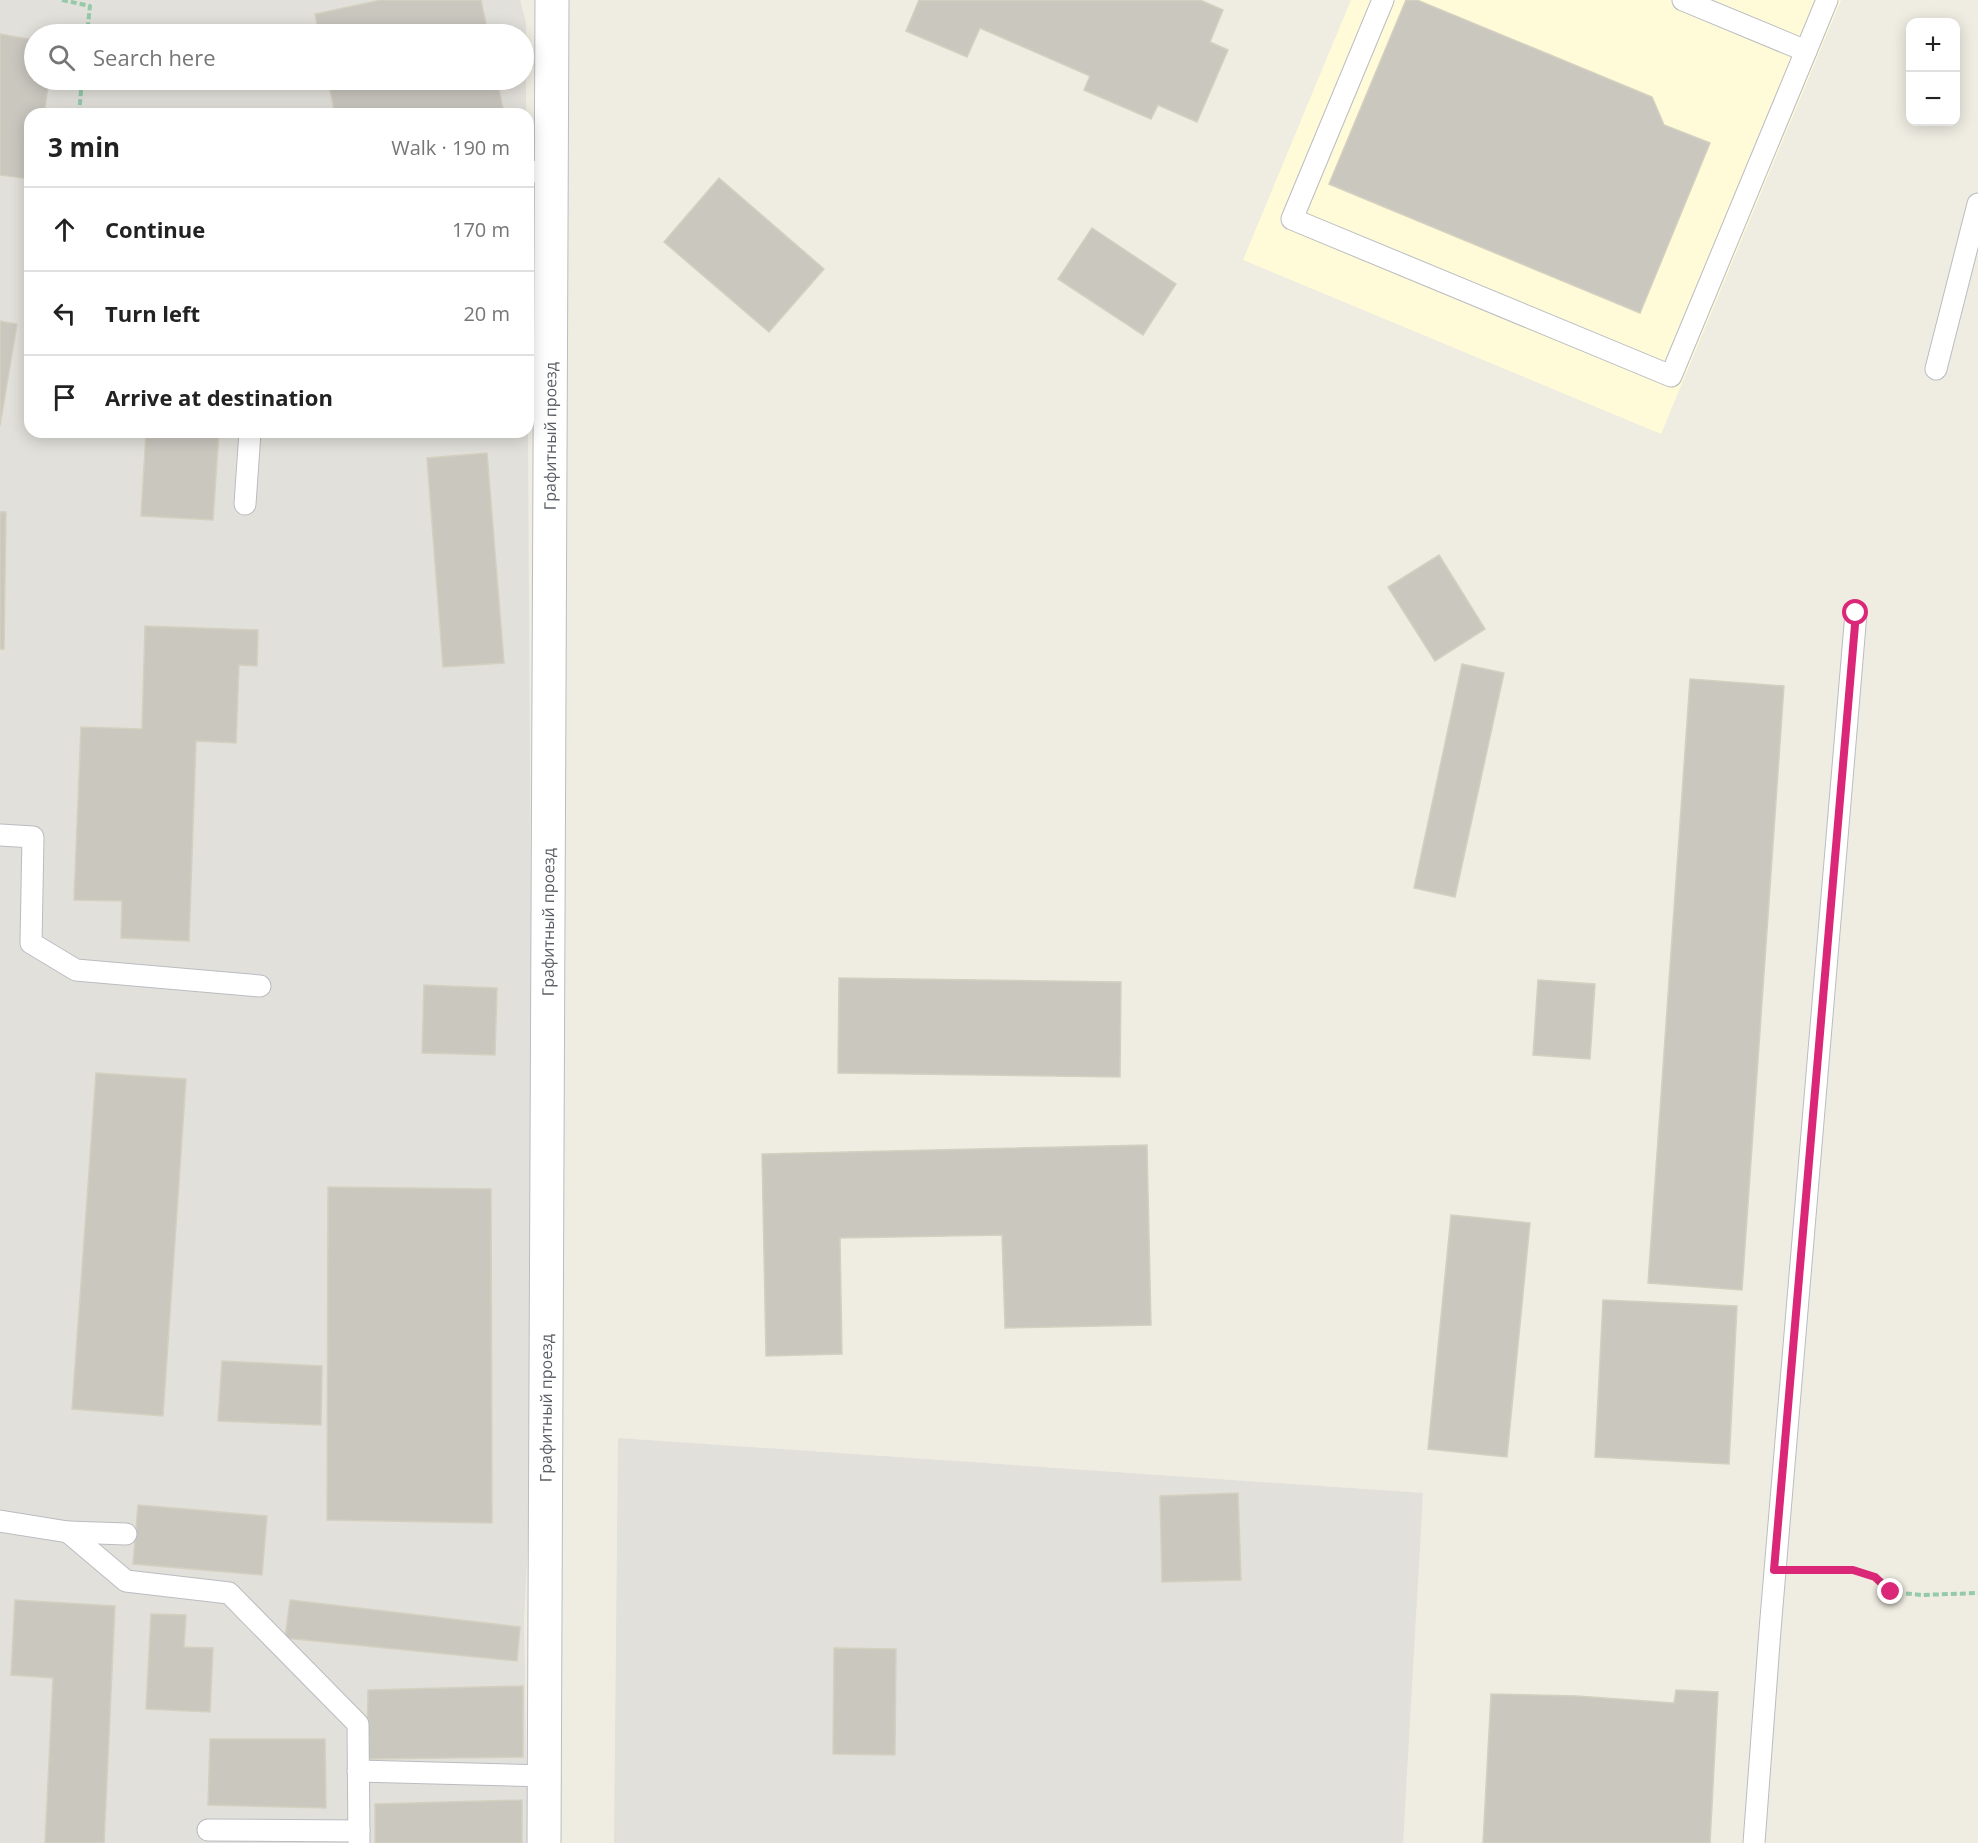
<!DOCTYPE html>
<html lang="en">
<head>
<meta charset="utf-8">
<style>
  :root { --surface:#fff; --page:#f6f6f6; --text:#222; --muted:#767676; --line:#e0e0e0 }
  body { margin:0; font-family:"Open Sans",sans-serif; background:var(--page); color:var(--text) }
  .controls { position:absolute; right:18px; top:18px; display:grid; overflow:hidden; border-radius:12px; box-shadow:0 3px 15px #0003 }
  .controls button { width:54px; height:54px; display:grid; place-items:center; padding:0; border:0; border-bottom:2px solid var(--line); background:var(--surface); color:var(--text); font:30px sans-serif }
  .stop { position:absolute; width:18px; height:18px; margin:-14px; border:4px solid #db2777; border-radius:50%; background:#fff }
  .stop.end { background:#db2777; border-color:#fff; box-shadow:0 2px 6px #0008 }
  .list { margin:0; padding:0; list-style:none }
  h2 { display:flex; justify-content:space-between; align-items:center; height:78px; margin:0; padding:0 24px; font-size:26px }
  h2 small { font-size:20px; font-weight:400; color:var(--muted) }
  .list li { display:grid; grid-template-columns:39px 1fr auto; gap:18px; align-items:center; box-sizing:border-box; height:84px; padding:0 24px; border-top:2px solid var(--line) }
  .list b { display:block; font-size:22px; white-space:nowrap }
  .list em { font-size:20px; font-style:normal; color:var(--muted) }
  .icon { flex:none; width:33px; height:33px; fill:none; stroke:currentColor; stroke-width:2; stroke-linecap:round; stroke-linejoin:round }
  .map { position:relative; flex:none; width:1978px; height:1843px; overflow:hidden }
  .search { position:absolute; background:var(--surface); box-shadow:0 3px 15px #0003; left:24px; top:24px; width:510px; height:66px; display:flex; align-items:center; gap:15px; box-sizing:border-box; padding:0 21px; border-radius:33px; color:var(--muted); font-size:22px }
  .panel { position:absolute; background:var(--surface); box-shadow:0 3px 15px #0003; left:24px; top:108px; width:510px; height:330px; border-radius:18px }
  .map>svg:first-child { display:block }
  .commercial { fill:#fffad7 }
  .industrial { fill:#e2e0da; fill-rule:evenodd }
  .building { fill:#cac7bf; stroke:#d4d0c0; stroke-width:1.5 }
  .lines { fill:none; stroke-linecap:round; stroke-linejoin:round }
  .service-casing { stroke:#babcc2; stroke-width:23 }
  .minor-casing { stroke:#babcc2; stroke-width:35 }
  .path { stroke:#94caaa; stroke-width:4; stroke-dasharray:6 3; stroke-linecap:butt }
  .service { stroke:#fff; stroke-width:21 }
  .minor { stroke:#fff; stroke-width:33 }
  .route { stroke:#db2777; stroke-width:8 }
  .labels { text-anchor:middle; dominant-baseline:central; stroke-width:6; stroke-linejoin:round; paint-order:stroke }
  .street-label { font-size:16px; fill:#5a5e64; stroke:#fff }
</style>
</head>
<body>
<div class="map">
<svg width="1978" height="1843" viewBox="0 0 1978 1843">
  <rect width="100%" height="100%" fill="#efede2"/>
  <path class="commercial" d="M1351,0h490l-180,434 -418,-174z"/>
  <g class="industrial">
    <path d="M0,0h520l6,22v92h-496v318h498l6,1001 -10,186 4,224h-528zM34,34h490v46h-490z"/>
    <path d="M618,1438l805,55 -20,350h-789z"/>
  </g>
  <g class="building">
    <path d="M381,0h100l7,34h-169l-4,-20z"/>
    <path d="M919,0h281l23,10 -13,32 18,8 -31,72 -39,-17 -7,14 -67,-29 6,-14 -110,-48 -13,29 -61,-26z"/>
    <path d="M1406,0h11l235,97 12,28 46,18 -70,170 -311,-129z"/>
    <path d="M0,34l34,6v40h15l-5,34h-14v65l-30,-4z"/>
    <path d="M328,80h169l7,34h-169z"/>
    <path d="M719,178l105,91 -55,63 -105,-90z"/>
    <path d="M1092,228l84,56 -33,51 -85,-56z"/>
    <path d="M0,321l17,3 -17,102z"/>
    <path d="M146,432h73l-6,88 -72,-4z"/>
    <path d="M487,453l17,210 -61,4 -16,-209z"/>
    <path d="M0,512h6l-2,137h-4z"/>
    <path d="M1439,555l46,74 -50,32 -47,-74z"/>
    <path d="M145,626l113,4 -1,36 -18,-1 -3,78 -40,-2 -7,200 -68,-3 1,-37 -48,-1 7,-173 61,2z"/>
    <path d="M1462,664l42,9 -49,224 -41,-9z"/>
    <path d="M1690,679l94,7 -42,604 -94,-7z"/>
    <path d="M839,978l282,4 -1,95 -282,-4z"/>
    <path d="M1538,980l57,4 -5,75 -57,-4z"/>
    <path d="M424,985l73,3 -2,67 -73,-2z"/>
    <path d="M96,1073l90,6 -23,337 -91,-7z"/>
    <path d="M1147,1145l4,180 -146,3 -3,-93 -162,3 2,116 -76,2 -4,-202z"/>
    <path d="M328,1187l163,2 1,334 -165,-3z"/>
    <path d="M1451,1215l79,8 -23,234 -79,-8z"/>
    <path d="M1603,1300l134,6 -8,158 -134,-7z"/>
    <path d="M222,1361l100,5 -1,59 -103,-4z"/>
    <path d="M1238,1493l3,87 -79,2 -2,-86z"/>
    <path d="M138,1505l129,11 -5,59 -129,-11z"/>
    <path d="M15,1600l100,6 -11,237h-59l8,-165 -42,-3z"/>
    <path d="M290,1600l230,27 -3,34 -232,-23z"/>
    <path d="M151,1614l35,1 -2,32 29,1 -3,64 -64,-3z"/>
    <path d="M834,1648l62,1 -1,106 -62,-1z"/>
    <path d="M523,1686v71l-156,2 1,-69z"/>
    <path d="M1676,1690l42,2 -8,151h-227l8,-149 86,2 97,7z"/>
    <path d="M210,1739h115l1,69 -118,-3z"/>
    <path d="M522,1800v43h-147v-39z"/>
  </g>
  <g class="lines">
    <g class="service-casing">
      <g id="service">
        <path d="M1383,0l-91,219 379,157 135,-325"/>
        <path d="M1683,0l123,51 21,-51"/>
        <path d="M528,173l24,-5"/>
        <path d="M1936,369l42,-165"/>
        <path d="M245,504l5,-72"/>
        <path d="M0,835l33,2 -2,106 45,27 184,16"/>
        <path d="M0,1521l68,11 58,2"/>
        <path d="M68,1532l58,49 103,12 129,131 1,119"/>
        <path d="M358,1771l188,5"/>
        <path d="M208,1830l151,1"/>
        <path d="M1754,1843l16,-213 86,-1017"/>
      </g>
    </g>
    <g class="minor-casing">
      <g id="minor">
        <path id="s1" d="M544,1843l8,-1843"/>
      </g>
    </g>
    <g class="path">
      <path d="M62,0l28,6 -3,28"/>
      <path d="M79,114l3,-34"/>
      <path d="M1805,1570h48l22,7 16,15 31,3 56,-2"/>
    </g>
    <use href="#service" class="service"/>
    <use href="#minor" class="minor"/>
  </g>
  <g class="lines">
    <path class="route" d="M1856,613l-82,957h79l22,7 16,15"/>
  </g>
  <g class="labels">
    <g class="street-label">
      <text stroke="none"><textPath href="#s1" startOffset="1407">Графитный проезд</textPath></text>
      <text stroke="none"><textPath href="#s1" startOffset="921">Графитный проезд</textPath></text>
      <text stroke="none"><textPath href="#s1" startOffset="435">Графитный проезд</textPath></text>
    </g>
  </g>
</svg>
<div class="controls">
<button>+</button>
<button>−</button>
</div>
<div class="stop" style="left:1856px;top:613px"></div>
<div class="stop end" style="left:1891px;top:1592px"></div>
<div class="search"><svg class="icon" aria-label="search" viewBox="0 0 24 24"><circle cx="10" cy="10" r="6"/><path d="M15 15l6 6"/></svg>Search here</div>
<section class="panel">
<h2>3 min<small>Walk · 190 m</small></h2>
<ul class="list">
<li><svg class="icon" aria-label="ahead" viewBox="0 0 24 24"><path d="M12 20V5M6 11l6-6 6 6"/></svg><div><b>Continue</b></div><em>170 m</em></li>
<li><svg class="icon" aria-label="left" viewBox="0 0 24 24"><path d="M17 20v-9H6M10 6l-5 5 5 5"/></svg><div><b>Turn left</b></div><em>20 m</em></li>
<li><svg class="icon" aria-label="arrive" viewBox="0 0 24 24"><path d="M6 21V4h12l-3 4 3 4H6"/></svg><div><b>Arrive at destination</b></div></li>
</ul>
</section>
</div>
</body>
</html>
